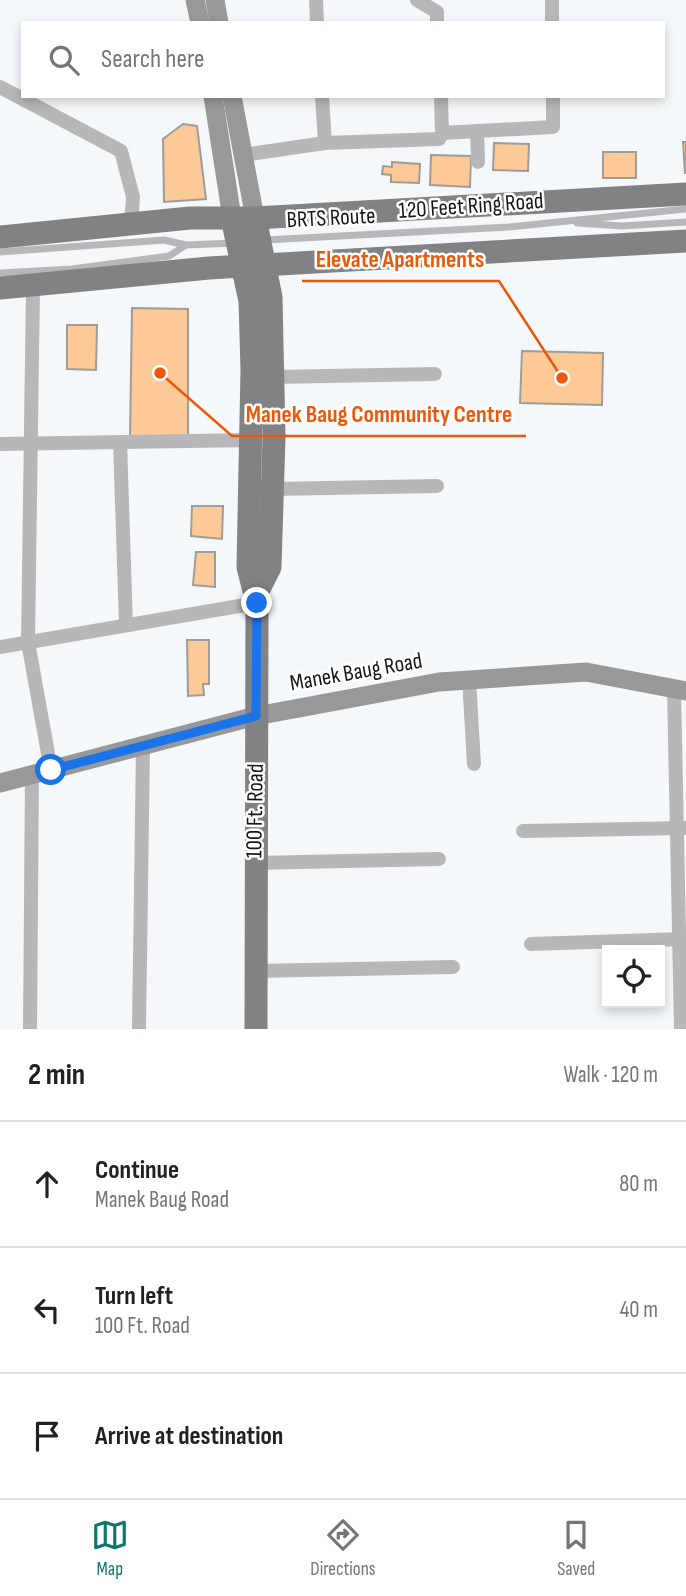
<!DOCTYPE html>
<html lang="en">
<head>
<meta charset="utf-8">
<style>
  :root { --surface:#fff; --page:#f6f6f6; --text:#202124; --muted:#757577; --line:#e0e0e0; --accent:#0f766e }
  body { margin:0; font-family:"Sofia Sans Condensed",sans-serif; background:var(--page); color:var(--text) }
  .controls { position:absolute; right:21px; bottom:21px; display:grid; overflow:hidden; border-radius:0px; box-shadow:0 4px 10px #0003 }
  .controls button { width:63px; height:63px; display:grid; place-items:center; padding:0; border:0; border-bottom:2px solid var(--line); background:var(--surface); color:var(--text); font:35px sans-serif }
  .stop { position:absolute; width:21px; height:21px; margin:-16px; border:5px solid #1a73e8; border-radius:50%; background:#fff }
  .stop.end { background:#1a73e8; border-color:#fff; box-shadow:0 2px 7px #0008 }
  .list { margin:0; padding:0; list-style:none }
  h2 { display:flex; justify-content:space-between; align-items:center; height:91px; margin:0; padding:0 28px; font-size:30px }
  h2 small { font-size:23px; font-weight:400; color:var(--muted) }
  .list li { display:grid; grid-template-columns:46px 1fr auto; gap:21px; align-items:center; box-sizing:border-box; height:126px; padding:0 28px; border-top:2px solid var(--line) }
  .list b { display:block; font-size:26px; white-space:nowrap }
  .list p { margin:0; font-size:23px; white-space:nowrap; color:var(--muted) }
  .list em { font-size:23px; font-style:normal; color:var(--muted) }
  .icon { flex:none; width:38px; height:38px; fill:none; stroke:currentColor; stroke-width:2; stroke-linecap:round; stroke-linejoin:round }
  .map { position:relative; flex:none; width:686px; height:1029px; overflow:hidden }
  .search { position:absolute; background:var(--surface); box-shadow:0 4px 10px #0003; left:21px; right:21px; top:21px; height:77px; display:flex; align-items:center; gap:18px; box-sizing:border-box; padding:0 24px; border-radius:0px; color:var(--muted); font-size:26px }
  .sheet { height:469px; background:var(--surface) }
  nav { display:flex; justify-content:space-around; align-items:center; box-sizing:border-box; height:98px; border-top:2px solid var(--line); background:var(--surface); font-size:19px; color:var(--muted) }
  nav a { display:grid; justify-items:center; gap:4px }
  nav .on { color:var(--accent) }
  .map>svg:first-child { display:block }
  .building { fill:#fdca97; stroke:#9e9c99; stroke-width:2 }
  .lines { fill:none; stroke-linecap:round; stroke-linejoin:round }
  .lane { stroke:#b7b7b9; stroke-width:7 }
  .street { stroke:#b7b7b9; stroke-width:14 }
  .secondary { stroke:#97989a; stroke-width:19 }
  .primary { stroke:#818284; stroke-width:23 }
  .route { stroke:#1a73e8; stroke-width:9 }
  .labels { text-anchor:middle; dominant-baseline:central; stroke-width:5; stroke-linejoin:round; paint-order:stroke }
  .street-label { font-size:23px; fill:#141516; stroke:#fff }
  .leader { fill:none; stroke:#e8590c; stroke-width:2.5 }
  .callout-dot { fill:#e8590c; stroke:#fff; stroke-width:2.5 }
  .callout-label { font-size:24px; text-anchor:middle; font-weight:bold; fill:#e8590c; stroke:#fff; stroke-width:5; stroke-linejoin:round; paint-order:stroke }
</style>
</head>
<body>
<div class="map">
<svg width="686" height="1029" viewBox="0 0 686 1029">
  <rect width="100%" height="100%" fill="#f5f8fa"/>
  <g class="building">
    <path d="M183,124l14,2 9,73 -42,3 -1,-63z"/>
    <path d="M683,142h3v31h-1z"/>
    <path d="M494,143l35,1 -1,27 -35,-1z"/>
    <rect x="603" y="152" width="33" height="26"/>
    <path d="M431,155l40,1 -1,31 -40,-2z"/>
    <path d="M392,162l28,2 -1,19 -28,-1v-7l-9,-1 1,-8 9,1z"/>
    <path d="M132,308l56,1v129h-58z"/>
    <path d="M67,325h30l-1,45 -29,-1z"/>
    <path d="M522,351l81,2 -1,52 -82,-2z"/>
    <path d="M192,506h31l-1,33 -31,-3z"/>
    <path d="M196,552h19v35l-22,-2z"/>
    <path d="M187,640h22v44h-6l1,11 -16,1z"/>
  </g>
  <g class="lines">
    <g class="lane">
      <path d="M577,223l45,3 64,-4"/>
      <path d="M265,240l244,-13 177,-18"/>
      <path d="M0,252l164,-12 22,5 49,-2"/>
      <path d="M0,273l72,-4 97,-13 17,-11"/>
    </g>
    <g class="street">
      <path d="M316,0l1,23"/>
      <path d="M417,0l20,12v11"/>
      <path d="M552,0v23"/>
      <path d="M0,87l121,64 12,46 -2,27"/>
      <path d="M322,96l3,47"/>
      <path d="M477,131l1,31"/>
      <path d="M442,133l111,-6v-31"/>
      <path d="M243,155l82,-12 114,-4 3,-6 -1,-37"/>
      <path d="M33,286l-5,356 23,128"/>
      <path d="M273,377l162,-3"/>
      <path d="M120,442l6,183"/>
      <path d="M0,444l251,-4"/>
      <path d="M272,489l165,-3"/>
      <path d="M0,647l257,-44"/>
      <path d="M469,679l5,85"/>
      <path d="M674,689l7,340"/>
      <path d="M523,831l162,-3"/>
      <path d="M254,863l185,-4"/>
      <path d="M531,944l153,-5"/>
      <path d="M256,971l197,-4"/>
      <path d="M30,1029l2,-254"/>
      <path d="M139,1029l4,-283"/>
    </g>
    <g class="secondary">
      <path d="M195,0l5,23"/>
      <path d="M215,0l4,23"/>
      <path d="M213,96l19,122"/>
      <path d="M232,96l23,122"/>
      <path d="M0,783l256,-67 183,-34 147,-10 100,19"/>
    </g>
    <g class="primary">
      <path d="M232,218l18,83 2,69 -4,197 9,36 -1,426"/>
      <path d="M255,218l16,79 3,140 -4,130 -13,26"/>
      <path d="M0,237l190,-19h65l431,-24"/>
      <path d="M0,288l209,-20 477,-27"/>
    </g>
  </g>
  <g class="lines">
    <path class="route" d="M51,770l205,-54 1,-113"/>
  </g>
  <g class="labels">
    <g class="street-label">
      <text transform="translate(471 206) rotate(-4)">120 Feet Ring Road</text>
      <text transform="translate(331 218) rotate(-3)">BRTS Route</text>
      <text transform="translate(356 672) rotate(-10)">Manek Baug Road</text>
      <text transform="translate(255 811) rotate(-89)">100 Ft. Road</text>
    </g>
  </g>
  <path class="leader" d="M562 378L499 281H302M160 373L232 436H526"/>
  <g class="callout-dot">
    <circle cx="562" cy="378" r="7"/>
    <circle cx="160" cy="373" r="7"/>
  </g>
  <g class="callout-label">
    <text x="400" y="267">Elevate Apartments</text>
    <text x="379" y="422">Manek Baug Community Centre</text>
  </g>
</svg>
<div class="controls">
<button><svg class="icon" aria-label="locate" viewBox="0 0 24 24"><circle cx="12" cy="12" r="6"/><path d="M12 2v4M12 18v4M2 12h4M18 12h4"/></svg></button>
</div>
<div class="stop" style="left:51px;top:770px"></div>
<div class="stop end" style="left:257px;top:603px"></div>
<div class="search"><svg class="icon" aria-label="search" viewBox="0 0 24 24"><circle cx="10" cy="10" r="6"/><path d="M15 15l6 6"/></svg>Search here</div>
</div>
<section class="sheet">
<h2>2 min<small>Walk · 120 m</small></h2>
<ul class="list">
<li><svg class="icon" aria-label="ahead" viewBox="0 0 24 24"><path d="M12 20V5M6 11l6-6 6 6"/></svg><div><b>Continue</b><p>Manek Baug Road</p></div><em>80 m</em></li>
<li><svg class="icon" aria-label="left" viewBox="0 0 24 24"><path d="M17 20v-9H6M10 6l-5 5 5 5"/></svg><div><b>Turn left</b><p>100 Ft. Road</p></div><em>40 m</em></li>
<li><svg class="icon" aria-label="arrive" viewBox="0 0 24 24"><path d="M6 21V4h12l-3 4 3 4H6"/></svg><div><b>Arrive at destination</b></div></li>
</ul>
</section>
<nav>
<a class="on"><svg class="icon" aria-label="map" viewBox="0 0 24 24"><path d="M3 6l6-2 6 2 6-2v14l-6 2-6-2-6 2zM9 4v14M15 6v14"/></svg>Map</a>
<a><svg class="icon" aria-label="directions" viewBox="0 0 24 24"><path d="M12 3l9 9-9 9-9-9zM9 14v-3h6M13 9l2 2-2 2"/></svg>Directions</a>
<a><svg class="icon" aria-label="saved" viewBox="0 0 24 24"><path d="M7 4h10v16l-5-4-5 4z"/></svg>Saved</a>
</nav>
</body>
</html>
